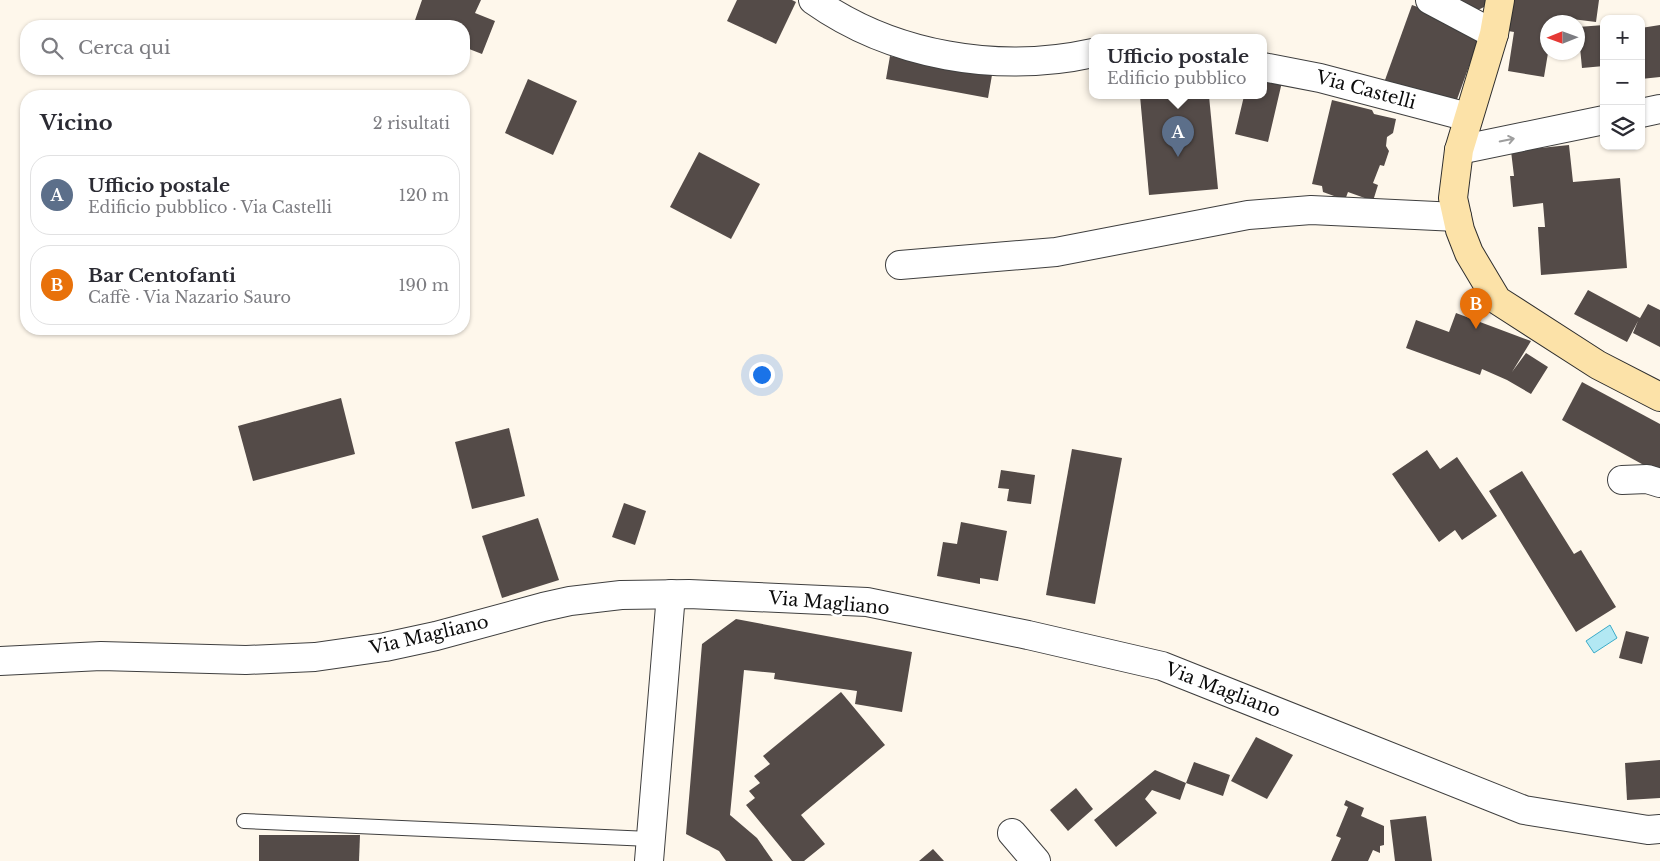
<!DOCTYPE html>
<html lang="it">
<head>
<meta charset="utf-8">
<style>
  :root { --surface:#fff; --page:#f2f2f3; --text:#2b2b33; --muted:#7c7c81; --line:#e1e1e2; --accent:#7c3aed }
  body { margin:0; font-family:"Libre Baskerville",serif; background:var(--page); color:var(--text) }
  .controls { position:absolute; right:15px; top:15px; display:grid; overflow:hidden; border-radius:10px; box-shadow:0 1px 4px #0004 }
  .controls button { width:45px; height:45px; display:grid; place-items:center; padding:0; border:0; border-bottom:1px solid var(--line); background:var(--surface); color:var(--text); font:25px sans-serif }
  .compass { position:absolute; left:1540px; top:15px; width:45px; height:45px; border-radius:50%; background:var(--surface); box-shadow:0 1px 4px #0004; rotate:269deg }
  .you { position:absolute; left:761px; top:374px; width:18px; height:18px; margin:-12px; border:4px solid #fff; border-radius:50%; background:#1a73e8; box-shadow:0 0 0 8px #1a73e833 }
  .badge { display:grid; place-items:center; width:32px; height:32px; border-radius:50%; background:var(--accent); color:#fff; font-size:16px; font-weight:700 }
  .pin { position:absolute; translate:-50% -41px; filter:drop-shadow(0 1px 2px #0008) }
  .pin::after { content:''; position:absolute; top:26px; width:18px; height:15px; background:inherit; clip-path:polygon(0 0,100% 0,50% 100%) }
  .popup { position:absolute; left:1089px; top:34px; width:178px; height:65px; box-sizing:border-box; display:grid; place-content:center; border-radius:10px; background:var(--surface); filter:drop-shadow(0 1px 4px #0005); font-size:16px; white-space:nowrap; color:var(--muted) }
  .popup b { font-size:19px; color:var(--text) }
  .popup::after { content:''; position:absolute; left:50%; top:100%; margin-left:-10px; border:10px solid transparent; border-top-color:var(--surface) }
  .list { margin:0; padding:0; list-style:none }
  h2 { display:flex; justify-content:space-between; align-items:center; height:65px; margin:0; padding:0 20px; font-size:21px }
  h2 small { font-size:16px; font-weight:400; color:var(--muted) }
  .list li { display:grid; grid-template-columns:32px 1fr auto; gap:15px; align-items:center; box-sizing:border-box; height:80px; margin:0 10px 10px; padding:0 10px; border:1px solid var(--line); border-radius:20px }
  .list b { display:block; font-size:19px; white-space:nowrap }
  .list p { margin:0; font-size:16px; white-space:nowrap; color:var(--muted) }
  .list em { font-size:16px; font-style:normal; color:var(--muted) }
  .icon { flex:none; width:28px; height:28px; fill:none; stroke:currentColor; stroke-width:2; stroke-linecap:round; stroke-linejoin:round }
  .map { position:relative; flex:none; width:1660px; height:861px; overflow:hidden }
  .search { position:absolute; background:var(--surface); box-shadow:0 1px 4px #0004; left:20px; top:20px; width:450px; height:55px; display:flex; align-items:center; gap:12px; box-sizing:border-box; padding:0 18px; border-radius:20px; color:var(--muted); font-size:19px }
  .panel { position:absolute; background:var(--surface); box-shadow:0 1px 4px #0004; left:20px; top:90px; width:450px; height:245px; border-radius:20px }
  .map>svg:first-child { display:block }
  .water { fill:#b2e8f3; stroke:#3babc8 }
  .building { fill:#544b48 }
  .lines { fill:none; stroke-linecap:round; stroke-linejoin:round }
  .lane-casing { stroke:#3f3f3f; stroke-width:16 }
  .street-casing { stroke:#3f3f3f; stroke-width:30 }
  .secondary-casing { stroke:#2e2e2e; stroke-width:30 }
  .lane { stroke:#fff; stroke-width:14 }
  .street { stroke:#fff; stroke-width:28 }
  .secondary { stroke:#fce2a8; stroke-width:28 }
  .oneway { stroke:#9e9e9e }
  .labels { text-anchor:middle; dominant-baseline:central; stroke-width:5; stroke-linejoin:round; paint-order:stroke }
  .street-label { font-size:18px; fill:#0c0c0c; stroke:#fff }
</style>
</head>
<body>
<div class="map">
<svg width="1660" height="861" viewBox="0 0 1660 861">
  <rect width="100%" height="100%" fill="#fef7eb"/>
  <path class="water" d="M1610,625l7,13 -23,15 -8,-12z"/>
  <g class="building">
    <path d="M422,0h59l-6,13 20,8 -13,33 -18,-7v-21h-51z"/>
    <path d="M737,0h55l4,2 -20,42 -49,-23z"/>
    <path d="M1439,0h49v5l-10,5 -17,-9 -5,9z"/>
    <path d="M1512,0h87l-3,22 -32,-4 -1,4h-15v31l-4,24 -36,-6 6,-39 -6,-1z"/>
    <path d="M1412,5l70,25 -27,75 -70,-25z"/>
    <path d="M1604,25v41l-22,2 -4,-41z"/>
    <path d="M1660,25v52l-19,2v-51z"/>
    <path d="M890,56l102,19 -4,23 -102,-19z"/>
    <path d="M1263,77l19,5 -14,60 -33,-8 9,-38h19z"/>
    <path d="M528,79l49,22 -24,54 -48,-22z"/>
    <path d="M1140,96h69l9,93 -69,6z"/>
    <path d="M1332,100l40,10 2,4 22,5 -3,14 -6,4 -1,9 3,5 -5,15 -4,-1 -7,18 5,2 -5,16 -25,-9 -3,8 -22,-8 -1,-6 -10,-2z"/>
    <path d="M1569,145l4,37 47,-4 7,90 -86,7 -3,-48h7l-2,-24 -30,4 -3,-31h4l-3,-25z"/>
    <path d="M699,152l61,32 -29,55 -61,-32z"/>
    <path d="M1588,290l52,28 8,-14 12,6v37l-27,-14 5,-12 -11,21 -53,-28z"/>
    <path d="M1456,313l75,28 -19,31 14,-19 22,14 -17,27 -24,-14 -25,-11 -2,6 -74,-27 10,-28 33,12z"/>
    <path d="M1582,382l78,42v50l-98,-54z"/>
    <path d="M341,398l14,56 -102,27 -15,-55z"/>
    <path d="M509,428l16,68 -53,13 -17,-67z"/>
    <path d="M1072,449l50,9 -27,146 -49,-9z"/>
    <path d="M1427,450l13,19 17,-12 40,59 -35,24 -7,-10 -16,12 -47,-68z"/>
    <path d="M1001,470l34,5 -4,29 -24,-3 2,-12 -11,-1z"/>
    <path d="M1522,471l52,83 7,-4 35,57 -40,25 -87,-141z"/>
    <path d="M624,503l22,8 -11,34 -23,-8z"/>
    <path d="M538,518l21,62 -57,18 -20,-62z"/>
    <path d="M961,522l46,9 -9,50 -18,-3v6l-43,-8 6,-34 14,2z"/>
    <path d="M736,619l176,33 -10,60 -47,-8 2,-13 -83,-12 1,-6 -31,-3 -14,145 27,23 16,23h-47l-7,-10 -33,-17 16,-190z"/>
    <path d="M1626,631l23,6 -7,27 -23,-6z"/>
    <path d="M841,692l44,53 -84,70 24,29 -21,17h-12l-46,-56 9,-7 -6,-7 11,-8 -6,-7 16,-12 -7,-8z"/>
    <path d="M1256,737l37,18 -26,44 -36,-18z"/>
    <path d="M1660,760v38l-33,2 -2,-37z"/>
    <path d="M1194,762l36,13 -7,21 -37,-13 -6,17 -28,-10 -7,9 12,14 -41,34 -22,-27 61,-50 31,13z"/>
    <path d="M1076,788l17,21 -25,22 -18,-21z"/>
    <path d="M1346,800l18,8 -3,8 23,10v19l-4,1v7l-7,-3 -5,11h-37l10,-23 -5,-2 12,-29 -4,-2z"/>
    <path d="M1426,816l6,45h-37l-5,-41z"/>
    <path d="M259,835h101l-1,26h-100z"/>
    <path d="M933,849l11,12h-25z"/>
  </g>
  <g class="lines">
    <g class="lane-casing">
      <path id="lane" d="M244,821l406,18"/>
    </g>
    <g class="street-casing">
      <g id="street">
        <path d="M813,0c79,56 185,74 280,53"/>
        <path d="M1430,0l64,34"/>
        <path d="M1263,67l57,11 148,39"/>
        <path d="M1641,113l19,-4"/>
        <path d="M1459,150l145,-30"/>
        <path d="M900,265l156,-13 192,-37 63,-5 146,7"/>
        <path d="M1622,480l25,-1 13,4"/>
        <path d="M0,661l101,-5 145,4 69,-3 70,-10 51,-11 107,-29 27,-6 51,-6 68,-1 178,8 161,33 134,31 362,144 124,20 12,-1"/>
        <path d="M1012,833l24,28"/>
        <path d="M649,861l22,-267"/>
      </g>
    </g>
    <g class="secondary-casing">
      <path id="secondary" d="M1500,0l-6,34 -35,116 -6,48 7,32 9,23 28,47 101,65 62,32"/>
    </g>
    <use href="#lane" class="lane"/>
    <use href="#street" class="street"/>
    <use href="#secondary" class="secondary"/>
  </g>
  <defs><path id="oneway-shaft" d="M-6 0H5M1.5-3L5.5 0L1.5 3" fill="none" stroke-width="1.6" stroke-linecap="round" stroke-linejoin="round" transform="scale(1.25)"/></defs>
  <use class="oneway" href="#oneway-shaft" transform="translate(1507 140) rotate(-11)"/>
  <g class="labels">
    <g class="street-label">
      <text transform="translate(1366 90) rotate(15)">Via Castelli</text>
      <text transform="translate(829 603) rotate(5)">Via Magliano</text>
      <text transform="translate(429 635) rotate(-13)">Via Magliano</text>
      <text transform="translate(1223 690) rotate(21)">Via Magliano</text>
    </g>
  </g>
</svg>
<div class="controls">
<button>+</button>
<button>−</button>
<button><svg class="icon" aria-label="layers" viewBox="0 0 24 24"><path d="M12 4l9 5-9 5-9-5zM3 14l9 5 9-5"/></svg></button>
</div>
<svg class="compass" viewBox="-18 -18 36 36"><path d="M0-13l5 13h-10z" fill="#e53935"/><path d="M0 13l5-13h-10z" fill="#7c7c81"/></svg>
<div class="you"></div>
<div class="pin badge" style="left:1178px;top:157px;background:#5c6f8a">A</div>
<div class="popup"><b>Ufficio postale</b>Edificio pubblico</div>
<div class="pin badge" style="left:1476px;top:329px;background:#e8710a">B</div>
<div class="search"><svg class="icon" aria-label="search" viewBox="0 0 24 24"><circle cx="10" cy="10" r="6"/><path d="M15 15l6 6"/></svg>Cerca qui</div>
<section class="panel">
<h2>Vicino<small>2 risultati</small></h2>
<ul class="list">
<li><span class="badge" style="background:#5c6f8a">A</span><div><b>Ufficio postale</b><p>Edificio pubblico · Via Castelli</p></div><em>120 m</em></li>
<li><span class="badge" style="background:#e8710a">B</span><div><b>Bar Centofanti</b><p>Caffè · Via Nazario Sauro</p></div><em>190 m</em></li>
</ul>
</section>
</div>
</body>
</html>
